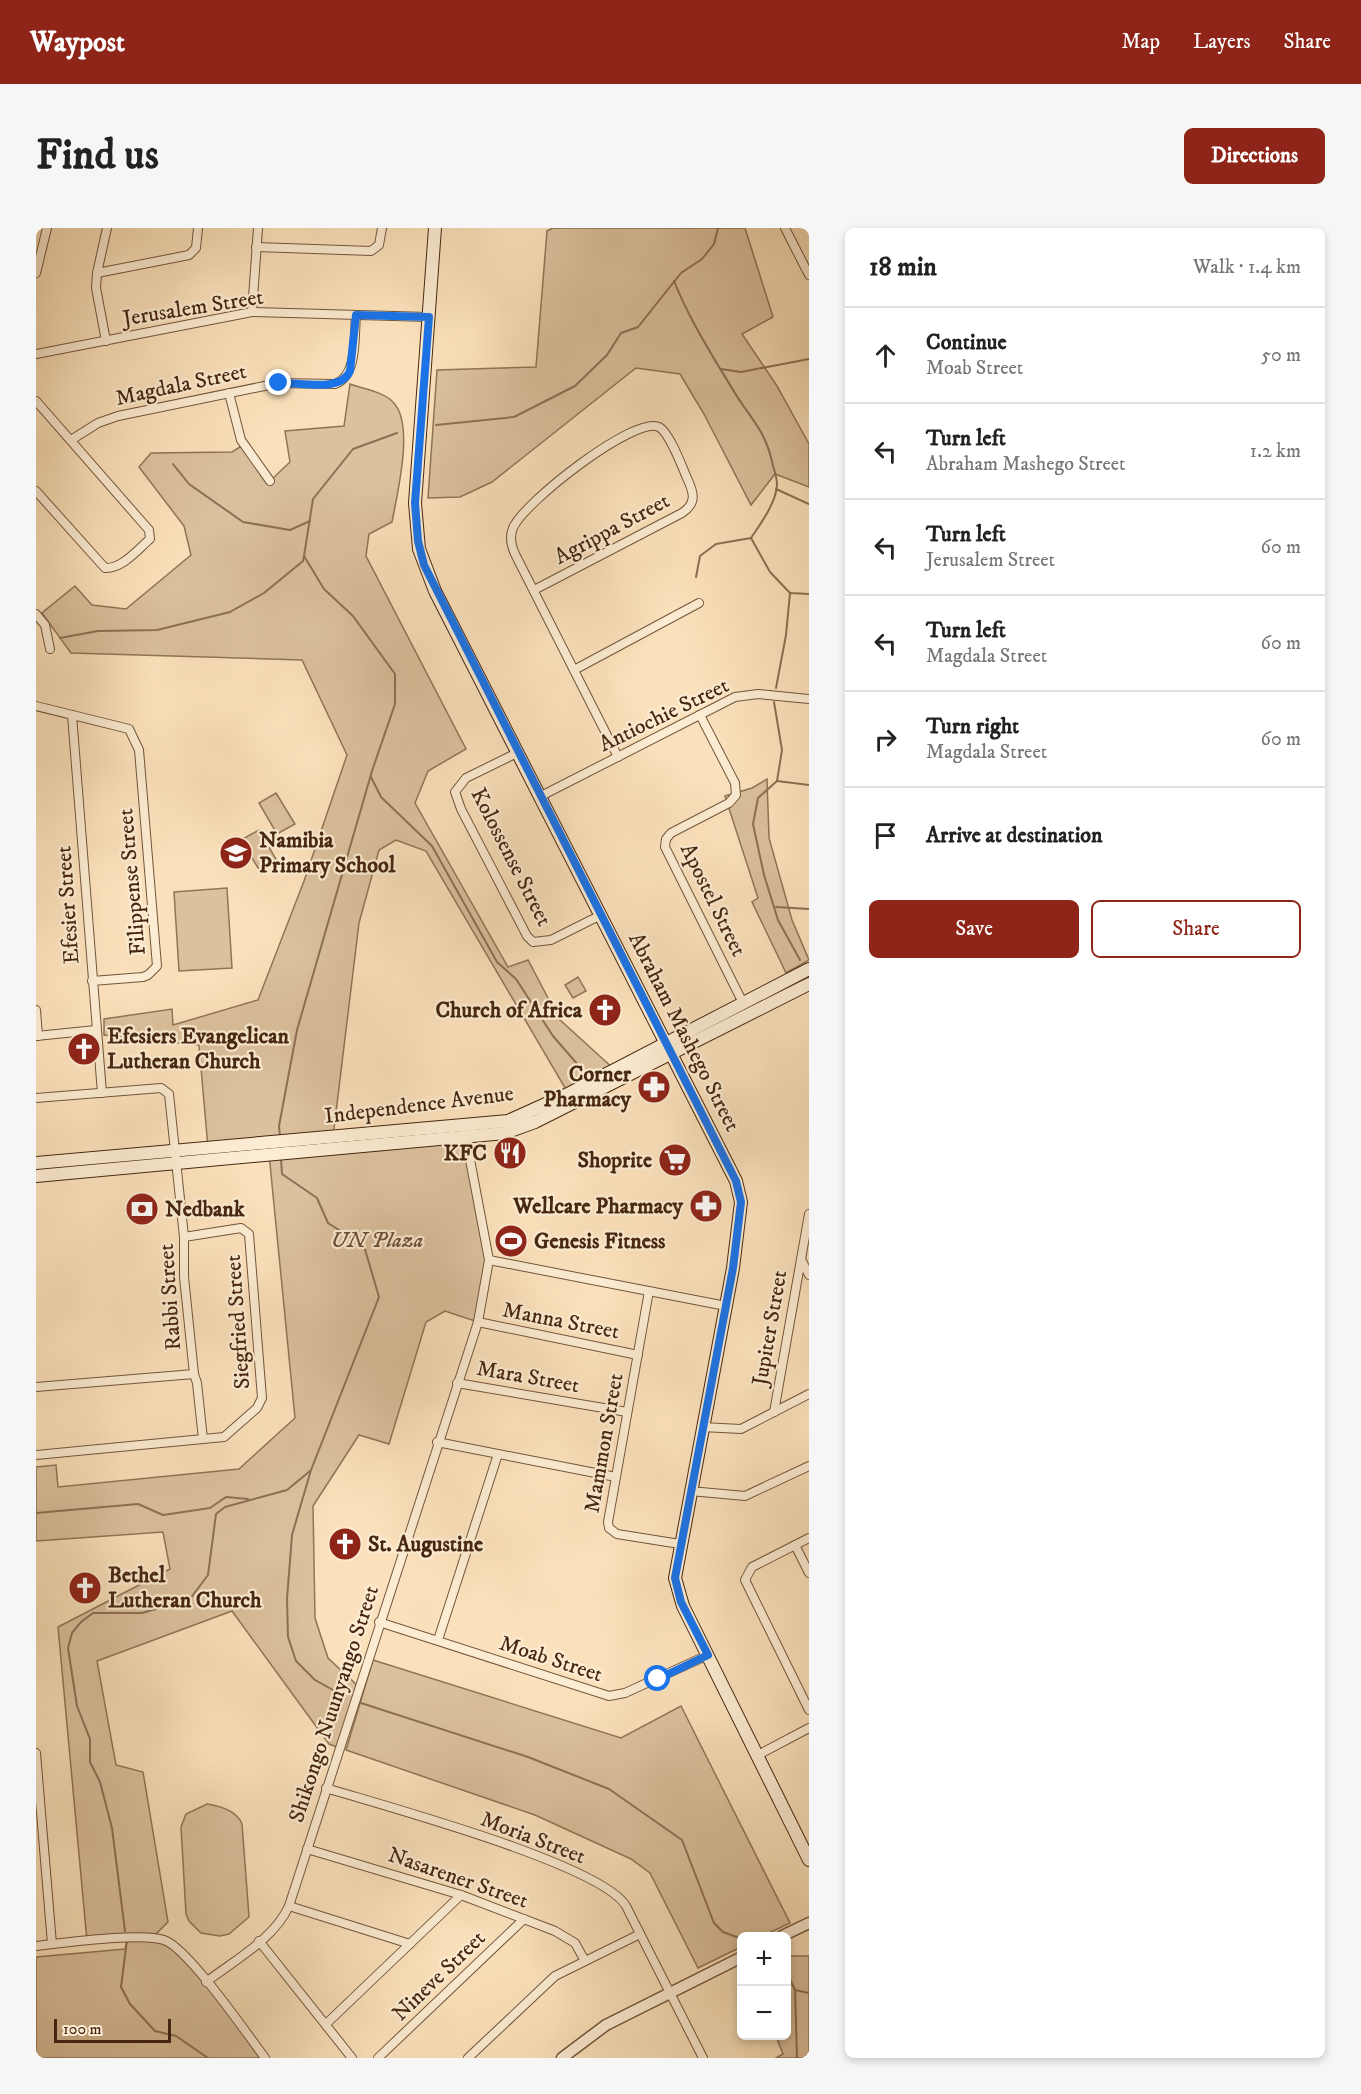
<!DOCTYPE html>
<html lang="en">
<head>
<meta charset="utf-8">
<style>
  :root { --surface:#fff; --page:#f6f6f6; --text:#222; --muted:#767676; --line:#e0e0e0; --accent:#8f2418 }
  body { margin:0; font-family:"IM FELL DW Pica",serif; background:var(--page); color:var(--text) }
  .controls { position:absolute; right:18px; bottom:18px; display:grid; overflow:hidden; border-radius:9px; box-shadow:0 3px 9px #0003 }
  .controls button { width:54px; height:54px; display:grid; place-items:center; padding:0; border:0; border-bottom:2px solid var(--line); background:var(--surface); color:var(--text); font:30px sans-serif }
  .scale { position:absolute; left:18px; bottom:15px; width:117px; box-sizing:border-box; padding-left:6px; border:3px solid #462610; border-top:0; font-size:16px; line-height:21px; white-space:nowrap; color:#462610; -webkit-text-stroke:4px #fcecd3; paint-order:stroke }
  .stop { position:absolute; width:18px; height:18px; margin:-14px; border:4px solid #1a73e8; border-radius:50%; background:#fff }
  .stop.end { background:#1a73e8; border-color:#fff; box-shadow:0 2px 6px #0008 }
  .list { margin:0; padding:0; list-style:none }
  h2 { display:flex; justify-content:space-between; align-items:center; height:78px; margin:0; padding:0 24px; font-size:26px }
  h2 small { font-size:20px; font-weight:400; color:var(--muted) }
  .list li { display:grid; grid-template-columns:39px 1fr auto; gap:18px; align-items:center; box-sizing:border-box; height:96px; padding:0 24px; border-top:2px solid var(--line) }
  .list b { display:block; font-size:22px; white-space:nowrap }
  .list p { margin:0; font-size:20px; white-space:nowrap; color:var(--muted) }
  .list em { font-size:20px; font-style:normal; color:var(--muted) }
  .actions { display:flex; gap:12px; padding:18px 24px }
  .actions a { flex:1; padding:14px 0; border:2px solid var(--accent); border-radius:9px; text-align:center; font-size:21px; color:var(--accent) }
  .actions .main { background:var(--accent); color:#fff }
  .icon { flex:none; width:33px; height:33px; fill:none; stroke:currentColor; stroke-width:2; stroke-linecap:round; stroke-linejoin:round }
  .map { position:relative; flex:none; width:773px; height:1830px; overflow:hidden; border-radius:9px }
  header { display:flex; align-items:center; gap:36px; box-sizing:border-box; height:84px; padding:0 30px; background:var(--accent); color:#fff }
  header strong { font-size:28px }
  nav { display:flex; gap:33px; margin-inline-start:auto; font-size:21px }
  .intro { display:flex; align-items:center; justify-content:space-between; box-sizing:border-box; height:144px; padding:0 36px }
  h1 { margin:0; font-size:42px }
  .button { padding:15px 27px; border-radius:9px; background:var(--accent); color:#fff; font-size:21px; font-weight:700 }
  main { display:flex; gap:36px; padding:0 36px }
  aside { flex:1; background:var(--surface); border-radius:9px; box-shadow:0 3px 9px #0003 }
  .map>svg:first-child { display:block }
  .green { fill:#dcc19e; stroke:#917457; stroke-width:1.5 }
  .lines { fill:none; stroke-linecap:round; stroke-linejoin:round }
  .stream { stroke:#8d7054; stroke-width:2 }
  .minor-casing { stroke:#73553b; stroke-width:10 }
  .tertiary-casing { stroke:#73553b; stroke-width:13 }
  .secondary-casing { stroke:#462610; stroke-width:14 }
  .minor { stroke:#fcecd3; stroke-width:8 }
  .tertiary { stroke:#fcecd3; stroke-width:10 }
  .secondary { stroke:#fcecd3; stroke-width:12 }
  .route { stroke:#1a73e8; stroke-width:8 }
  .labels { text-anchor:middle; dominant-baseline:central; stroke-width:4.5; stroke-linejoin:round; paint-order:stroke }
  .street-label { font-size:22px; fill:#462610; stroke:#fcecd3 }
  .poi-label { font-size:22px; font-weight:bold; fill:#462610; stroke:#fcecd3; text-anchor:start }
  .park-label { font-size:22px; font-style:italic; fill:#6c4d34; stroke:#fcecd3 }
</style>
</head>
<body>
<header>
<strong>Waypost</strong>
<nav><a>Map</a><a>Layers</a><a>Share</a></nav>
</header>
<div class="intro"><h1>Find us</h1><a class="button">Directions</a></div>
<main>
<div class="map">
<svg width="773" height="1830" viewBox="0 0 773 1830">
  <rect width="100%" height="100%" fill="#fbe1bb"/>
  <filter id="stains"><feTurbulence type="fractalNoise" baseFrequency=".00333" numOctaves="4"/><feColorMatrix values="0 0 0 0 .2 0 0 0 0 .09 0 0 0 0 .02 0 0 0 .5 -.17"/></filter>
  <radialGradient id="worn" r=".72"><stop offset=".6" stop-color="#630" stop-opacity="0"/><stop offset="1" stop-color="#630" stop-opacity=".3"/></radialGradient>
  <g class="green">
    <path d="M517,0h192l28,89 -31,17 35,52 32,58v43l-34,-13 -24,31 -47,-91 -24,-40 -44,-6 -144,114 -32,15 -32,1 9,-128 99,-3 11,-136z"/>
    <path d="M314,156c13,5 34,8 43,18 22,22 4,92 -1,120l-23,12 -3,22 100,193 -38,22 -13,32 93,164 20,-7 31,59 56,51 -47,23 -142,-242 -30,-11 -17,10 -20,73 -26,214 -125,11 -9,-103 -95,-10v-16l68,-10 1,16 85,-25 46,-119 43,-126 -45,-95 -231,-7 -29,-40 33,-27 17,19 34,4 65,-54 -7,-29 -45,-59 12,-14 81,-1 11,-7 27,36 20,-19 -5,-31 59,-5z"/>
    <path d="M731,551l2,59 23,82 17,40 -23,13 -34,-71 6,-4 -33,-102 27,-8z"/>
    <path d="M240,565l19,31 -18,10 -18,-31z"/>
    <path d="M223,602l18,31 -17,10 -19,-31z"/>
    <path d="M191,660l5,80 -53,3 -5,-79z"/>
    <path d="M542,749l8,14 -13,7 -8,-13z"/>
    <path d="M430,909l22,117 -10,68 -33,-11 -19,11 -37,122 -30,-9 -46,71 2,112 13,40 31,29 -19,61 -11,-4 -97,-133 -135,50 19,104 27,7 25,150 -15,15 22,8 90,113h-229v-101l89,-8 2,-9 -40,1 -29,-314 112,-58 -7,-37 -127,9v-74l20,-2 2,22 181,-18 56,-51 -26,-264z"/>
    <path d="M337,1432l248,78 60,-32 109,217 -27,13h-21l-1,11 -43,21 -48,-95 -19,-14 -96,-44 -189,-65z"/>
    <path d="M171,1576c13,2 30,7 35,20l7,93 -20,17 -9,2 -19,-3 -12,-12 -3,-7 -5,-87 5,-13z"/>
    <path d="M751,1728h22v102h-33l7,-4 -7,-18h10z"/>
  </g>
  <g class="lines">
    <g class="stream">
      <path d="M638,53c15,38 38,74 59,109 18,30 33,40 40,76 2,6 4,13 4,19 -1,18 -16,38 -26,53l-35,6 -16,12 -4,21"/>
      <path d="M685,141l20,3 68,-13"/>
      <path d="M400,197l78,-8 61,-31 32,-31 14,-22 17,-6 43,-54 21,-14 12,-15 4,-16"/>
      <path d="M137,236l16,20 54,38 47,8 20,-9"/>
      <path d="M740,261l33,15"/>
      <path d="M715,310l19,34 20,21 19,1"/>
      <path d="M24,410l38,-7 59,-1 73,-18 34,-19 39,-32 1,-5"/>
      <path d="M740,460l10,-53 4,-42"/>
      <path d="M738,474l8,48 -5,31 -19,17 -5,26 11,51 14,45 22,40"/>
      <path d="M335,549l10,20 51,49 65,116 19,17 37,57 32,37"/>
      <path d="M741,553l32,4"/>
      <path d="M740,679l33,2"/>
      <path d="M244,909l-1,-11 18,-96 75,-259 23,-67v-30l-42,-58 -29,-27 -20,-33 9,-57 40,-50 44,-16"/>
      <path d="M245,930l1,16 35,24 11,25 36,23 15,51 -68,173 -19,65 -5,64 1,38 8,24 19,19 27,15"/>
      <path d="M0,1285l102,-9 25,11 47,-7 16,-11 22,2"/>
      <path d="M325,1475l167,54 81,32 73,51 32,83 9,9 19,7"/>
      <path d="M89,1703l-13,-103 -12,-46 -10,-20v-23l-13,-33 -9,-58 4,-15 9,-11 12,-9h49l48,-14 18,-24 8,-61 9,-7 62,-17 23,-19"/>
      <path d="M91,1712l-6,47 9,17 25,27 21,5 32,22"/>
      <path d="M750,1743l9,19 2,68"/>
      <path d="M759,1762l14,3"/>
    </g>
    <g class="minor-casing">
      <g id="minor">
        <path d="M749,0l24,47"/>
        <path d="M220,19l115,4 8,-6 3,-17"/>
        <path d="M0,45l11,-45"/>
        <path d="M61,45l92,-18 7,-7 2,-20"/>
        <path d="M216,84l6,-84"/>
        <path d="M70,113l-10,-53 1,-15 10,-45"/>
        <path d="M0,126l216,-42 177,5"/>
        <path d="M193,165l12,47 29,41"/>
        <path d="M0,173l113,129 1,9c-13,11 -28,30 -45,29l-69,-77"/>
        <path d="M35,212l27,-17 20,-7 161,-33 56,1c23,-8 19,-48 21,-69"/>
        <path d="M498,362l148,-77c15,-10 12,-20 5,-35 -5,-11 -17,-45 -28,-51 -24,-12 -136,76 -146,101 -4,9 -2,17 2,26l103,203"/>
        <path d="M0,386l9,11 5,24"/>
        <path d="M538,442l125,-67"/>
        <path d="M0,478l93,23 10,21 18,216 -9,9 -5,2 -51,4"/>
        <path d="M36,487l30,378"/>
        <path d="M664,487l35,68 1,12 -7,8 -58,30 -5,6 -1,8 78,156"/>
        <path d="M483,524l-53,26 -11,14 6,17 66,127 6,6 18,-2 50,-25"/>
        <path d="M505,568l194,-99 23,-3 51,5"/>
        <path d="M0,782l2,26"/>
        <path d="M0,808l60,-6"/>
        <path d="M0,870l125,-10 8,6 15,143v40l10,97 3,9 6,56"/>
        <path d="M765,1031l8,16"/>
        <path d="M453,1032l237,46"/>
        <path d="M613,1063l-41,231 1,6 8,6 63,10"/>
        <path d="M442,1094l160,33"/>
        <path d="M421,1155l170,29"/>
        <path d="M0,1159l158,-13"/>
        <path d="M738,1184l35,-198"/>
        <path d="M666,1199l39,2 68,-35"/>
        <path d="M401,1214l179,35"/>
        <path d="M0,1227l188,-18 33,-29 5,-10 -13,-164 -8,-6 -57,9"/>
        <path d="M654,1263l55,5 64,-30"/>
        <path d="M773,1310l-57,29 -7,13 64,130"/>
        <path d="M759,1317l14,28"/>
        <path d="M343,1394l230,74 16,-3 83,-38"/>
        <path d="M402,1412l60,-186"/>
        <path d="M0,1525l16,191"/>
        <path d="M722,1527l51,-27"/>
        <path d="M290,1560c55,17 275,76 300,118l77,152"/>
        <path d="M271,1621l154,46 94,36 20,12 10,18"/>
        <path d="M253,1678l121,38"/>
        <path d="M223,1713l93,117"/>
        <path d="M0,1718c28,-3 105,-14 128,-6 24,8 83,94 101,118"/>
        <path d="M170,1754c29,-22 68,-43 83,-76l189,-584 11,-62 -24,-127"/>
        <path d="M290,1796l135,-129"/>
        <path d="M342,1830l146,-139"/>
        <path d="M432,1830l87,-82 85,-42"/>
      </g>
    </g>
    <g class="tertiary-casing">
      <g id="tertiary">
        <path d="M746,1708l27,-13"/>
        <path d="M526,1830l44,-33 136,-68"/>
      </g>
    </g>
    <g class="secondary-casing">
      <g id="secondary">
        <path d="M399,0l-20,275 4,46 16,42 301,590 5,21 -8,66 -58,310 8,28 126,254"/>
        <path d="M0,935l472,-42 60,-27 241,-125"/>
        <path d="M0,948l469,-43 30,-11 274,-138"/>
      </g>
    </g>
    <use href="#minor" class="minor"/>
    <use href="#tertiary" class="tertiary"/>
    <use href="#secondary" class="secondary"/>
  </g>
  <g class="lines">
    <path class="route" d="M243,155c20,-1 62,10 71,-12l6,-56 73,2 -14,186 3,38 6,24 312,616 5,21 -8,66 -58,310 6,24 27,53 -50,24"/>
  </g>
  <defs>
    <g id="school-disc" transform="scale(1.725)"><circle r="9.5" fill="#8f2418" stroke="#fcecd3"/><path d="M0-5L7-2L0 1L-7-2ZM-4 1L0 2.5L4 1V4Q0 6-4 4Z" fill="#fff"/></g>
    <g id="church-disc" transform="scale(1.725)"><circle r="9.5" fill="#8f2418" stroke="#fcecd3"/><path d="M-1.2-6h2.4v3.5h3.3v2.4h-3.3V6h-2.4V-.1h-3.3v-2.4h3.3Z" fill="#fff"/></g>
    <g id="pharmacy-disc" transform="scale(1.725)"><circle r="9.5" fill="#8f2418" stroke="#fcecd3"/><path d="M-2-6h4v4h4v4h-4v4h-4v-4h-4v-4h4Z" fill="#fff"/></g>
    <g id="restaurant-disc" transform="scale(1.725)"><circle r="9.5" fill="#8f2418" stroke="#fcecd3"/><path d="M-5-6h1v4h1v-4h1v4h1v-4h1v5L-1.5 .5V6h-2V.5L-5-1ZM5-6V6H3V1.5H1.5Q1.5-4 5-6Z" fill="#fff"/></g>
    <g id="supermarket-disc" transform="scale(1.725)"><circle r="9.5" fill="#8f2418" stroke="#fcecd3"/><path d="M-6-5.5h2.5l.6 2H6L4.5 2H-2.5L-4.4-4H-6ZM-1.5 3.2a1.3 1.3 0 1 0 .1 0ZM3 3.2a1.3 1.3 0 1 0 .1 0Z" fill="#fff"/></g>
    <g id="bank-disc" transform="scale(1.725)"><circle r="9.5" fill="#8f2418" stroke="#fcecd3"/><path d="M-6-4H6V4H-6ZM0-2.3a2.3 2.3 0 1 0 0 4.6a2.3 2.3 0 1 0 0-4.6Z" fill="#fff"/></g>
    <g id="stadium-disc" transform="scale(1.725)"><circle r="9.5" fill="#8f2418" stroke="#fcecd3"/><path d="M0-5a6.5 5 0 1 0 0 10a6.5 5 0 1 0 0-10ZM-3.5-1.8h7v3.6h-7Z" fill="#fff"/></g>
  </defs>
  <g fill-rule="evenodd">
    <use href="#school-disc" x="200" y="625"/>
    <use href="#church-disc" x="569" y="782"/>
    <use href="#church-disc" x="48" y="821"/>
    <use href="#pharmacy-disc" x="618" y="859"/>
    <use href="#restaurant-disc" x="474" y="925"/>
    <use href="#supermarket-disc" x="639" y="932"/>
    <use href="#pharmacy-disc" x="670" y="978"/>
    <use href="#bank-disc" x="106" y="981"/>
    <use href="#stadium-disc" x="475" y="1013"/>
    <use href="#church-disc" x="309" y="1316"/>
    <use href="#church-disc" x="49" y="1360"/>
  </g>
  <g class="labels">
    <g class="street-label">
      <text transform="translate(157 80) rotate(-9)">Jerusalem Street</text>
      <text transform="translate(145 157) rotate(-12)">Magdala Street</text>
      <text transform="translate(576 301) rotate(-28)">Agrippa Street</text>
      <text transform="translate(628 487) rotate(-26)">Antiochie Street</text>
      <text transform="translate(475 629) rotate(63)">Kolossense Street</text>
      <text transform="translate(96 654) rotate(-95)">Filippense Street</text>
      <text transform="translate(677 672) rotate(64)">Apostel Street</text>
      <text transform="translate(32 677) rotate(-94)">Efesier Street</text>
      <text transform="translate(648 804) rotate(63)">Abraham Mashego Street</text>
      <text transform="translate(383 877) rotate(-7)">Independence Avenue</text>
      <text transform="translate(134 1069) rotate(-94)">Rabbi Street</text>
      <text transform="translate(525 1093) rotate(11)">Manna Street</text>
      <text transform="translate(202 1094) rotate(-94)">Siegfried Street</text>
      <text transform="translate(734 1100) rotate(-80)">Jupiter Street</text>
      <text transform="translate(492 1149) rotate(10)">Mara Street</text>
      <text transform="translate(568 1215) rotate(-80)">Mammon Street</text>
      <text transform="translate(515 1431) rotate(18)">Moab Street</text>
      <text transform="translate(298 1476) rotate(-72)">Shikongo Nuunyango Street</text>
      <text transform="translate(497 1610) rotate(21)">Moria Street</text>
      <text transform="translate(422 1650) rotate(19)">Nasarener Street</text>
      <text transform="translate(403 1748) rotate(-44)">Nineve Street</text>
    </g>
    <g class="poi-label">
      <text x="223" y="612">Namibia<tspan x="223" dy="25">Primary School</tspan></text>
      <text x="546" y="782" text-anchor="end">Church of Africa</text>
      <text x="71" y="808">Efesiers Evangelican<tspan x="71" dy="25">Lutheran Church</tspan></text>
      <text x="595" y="846" text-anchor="end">Corner<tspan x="595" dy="25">Pharmacy</tspan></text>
      <text x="451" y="925" text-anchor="end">KFC</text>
      <text x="616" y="932" text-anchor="end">Shoprite</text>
      <text x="647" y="978" text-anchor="end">Wellcare Pharmacy</text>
      <text x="129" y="981">Nedbank</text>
      <text x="498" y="1013">Genesis Fitness</text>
      <text x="332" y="1316">St. Augustine</text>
      <text x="72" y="1347">Bethel<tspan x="72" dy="25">Lutheran Church</tspan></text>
    </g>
    <g class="park-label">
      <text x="341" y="1012">UN Plaza</text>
    </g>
  </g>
  <rect width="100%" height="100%" filter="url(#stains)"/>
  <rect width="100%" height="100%" fill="url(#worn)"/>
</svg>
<div class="controls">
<button>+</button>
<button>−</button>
</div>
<div class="scale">100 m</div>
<div class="stop" style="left:622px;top:1451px"></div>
<div class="stop end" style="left:243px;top:155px"></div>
</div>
<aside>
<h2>18 min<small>Walk · 1.4 km</small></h2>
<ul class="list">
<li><svg class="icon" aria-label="ahead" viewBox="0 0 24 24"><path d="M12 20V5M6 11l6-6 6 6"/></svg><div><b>Continue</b><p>Moab Street</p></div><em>50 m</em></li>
<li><svg class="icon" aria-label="left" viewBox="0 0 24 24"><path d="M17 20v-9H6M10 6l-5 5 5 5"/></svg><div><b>Turn left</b><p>Abraham Mashego Street</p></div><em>1.2 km</em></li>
<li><svg class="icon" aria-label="left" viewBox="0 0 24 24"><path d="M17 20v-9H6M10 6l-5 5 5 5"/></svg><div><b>Turn left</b><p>Jerusalem Street</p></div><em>60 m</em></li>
<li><svg class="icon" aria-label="left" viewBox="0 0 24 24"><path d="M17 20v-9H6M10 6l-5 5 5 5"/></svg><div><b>Turn left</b><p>Magdala Street</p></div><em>60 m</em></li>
<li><svg class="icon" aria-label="right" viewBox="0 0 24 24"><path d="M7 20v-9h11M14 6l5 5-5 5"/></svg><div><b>Turn right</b><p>Magdala Street</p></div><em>60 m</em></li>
<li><svg class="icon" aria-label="arrive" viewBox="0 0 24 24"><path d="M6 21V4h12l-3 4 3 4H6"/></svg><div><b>Arrive at destination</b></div></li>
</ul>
<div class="actions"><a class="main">Save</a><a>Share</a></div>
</aside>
</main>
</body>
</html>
